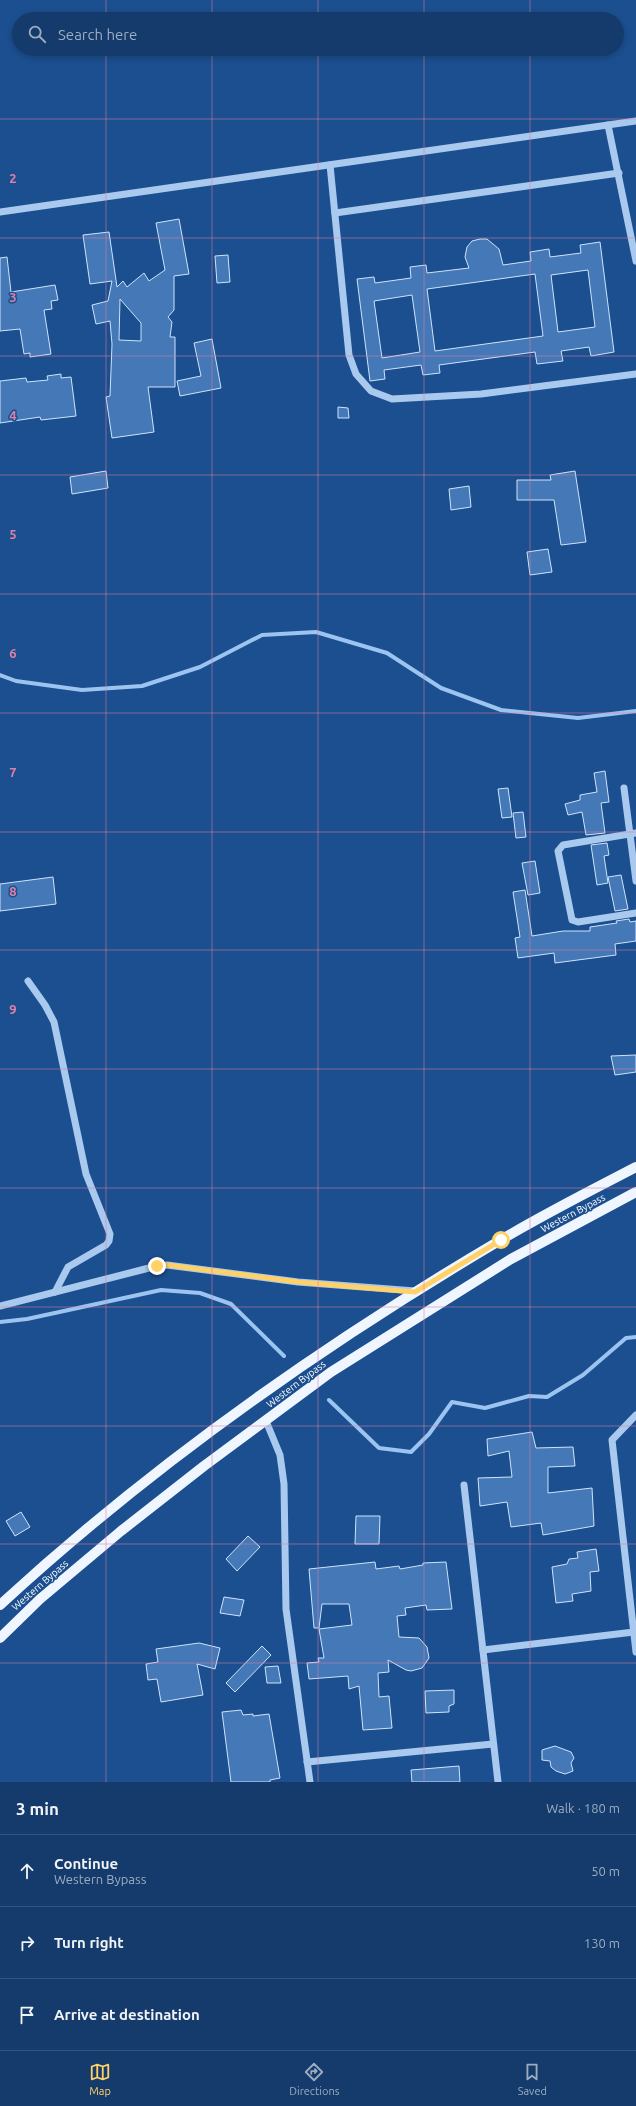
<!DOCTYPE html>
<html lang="en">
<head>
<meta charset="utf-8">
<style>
  :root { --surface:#143b6b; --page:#1d4271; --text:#f1f3f6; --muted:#9dadc1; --line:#33557e; --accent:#ffd166 }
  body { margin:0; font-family:Ubuntu,sans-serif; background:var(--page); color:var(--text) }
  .stop { position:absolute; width:12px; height:12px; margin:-9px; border:3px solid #ffd166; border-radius:50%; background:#fff }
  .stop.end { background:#ffd166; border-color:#fff; box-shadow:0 1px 4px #0008 }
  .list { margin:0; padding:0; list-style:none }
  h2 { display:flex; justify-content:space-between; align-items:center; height:52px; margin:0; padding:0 16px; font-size:17px }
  h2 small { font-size:13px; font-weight:400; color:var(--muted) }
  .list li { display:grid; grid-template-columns:26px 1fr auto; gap:12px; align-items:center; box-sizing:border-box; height:72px; padding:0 16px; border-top:1px solid var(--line) }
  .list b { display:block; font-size:15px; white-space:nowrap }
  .list p { margin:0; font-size:13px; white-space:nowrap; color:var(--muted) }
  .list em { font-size:13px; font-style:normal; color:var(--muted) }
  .icon { flex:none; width:22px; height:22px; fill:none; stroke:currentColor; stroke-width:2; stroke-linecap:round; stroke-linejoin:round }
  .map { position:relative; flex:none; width:636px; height:1782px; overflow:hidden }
  .search { position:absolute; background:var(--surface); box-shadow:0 2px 6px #0003; left:12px; right:12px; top:12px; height:44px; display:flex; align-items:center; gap:10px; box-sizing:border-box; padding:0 14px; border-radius:22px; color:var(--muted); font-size:15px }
  .sheet { height:268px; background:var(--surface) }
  nav { display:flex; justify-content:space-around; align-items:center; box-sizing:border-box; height:56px; border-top:1px solid var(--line); background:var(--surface); font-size:11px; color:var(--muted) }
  nav a { display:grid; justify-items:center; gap:2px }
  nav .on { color:var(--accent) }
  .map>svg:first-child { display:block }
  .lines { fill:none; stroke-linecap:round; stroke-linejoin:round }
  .stream { stroke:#9cc4f0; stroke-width:4 }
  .building { fill:#4478b7; stroke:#cfe3fa; fill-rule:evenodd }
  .minor { stroke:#a9c9ee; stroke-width:7 }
  .major { stroke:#f0f6ff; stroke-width:10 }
  .route { stroke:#ffd166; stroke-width:5 }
  .grid { fill:none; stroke:#dd80a5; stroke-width:1; stroke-opacity:0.55 }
  .labels { text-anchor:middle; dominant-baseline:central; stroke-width:3; stroke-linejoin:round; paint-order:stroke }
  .street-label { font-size:10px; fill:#fff; stroke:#1b4f8f }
  .grid-label { font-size:13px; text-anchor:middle; font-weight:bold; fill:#dd80a5; stroke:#1b4f8f; stroke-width:3; stroke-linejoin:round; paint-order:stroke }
</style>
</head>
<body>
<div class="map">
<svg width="636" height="1782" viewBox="0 0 636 1782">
  <rect width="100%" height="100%" fill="#1b4f8f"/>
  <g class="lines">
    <g class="stream">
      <path d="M0,675l16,6 66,9 60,-4 58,-19 62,-32 54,-3 71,21 54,35 60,22 77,8 58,-7"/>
      <path d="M0,1322l27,-3 134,-29 39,3 31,11 53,52"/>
      <path d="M329,1400l50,48 32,4 18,-18 23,-32 33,6 44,-12 18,1 36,-22 43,-37 10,-1"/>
    </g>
  </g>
  <g class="building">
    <path d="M179,219l10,55 -15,2v34l-6,7 4,5 -2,15h5v50h-27l6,45 -42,6 -6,-41 4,-1 2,-52 -2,-23 -14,3 -4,-19 16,-4 4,-20 -22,3 -7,-49 26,-3 8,55 6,-6 4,6 17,-14 5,8 16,-11 -9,-47zM120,299l21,24v18l-22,-1z"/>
    <path d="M480,239h7l12,10 4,16 28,-4 -1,-9 19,-3 1,8 31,-4 -1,-8 20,-3 14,110 -23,4 -2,-9 -28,4 2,10 -26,3 -2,-12 -96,13 1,8 -17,2 -2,-10 -37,5 1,9 -15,2 -13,-102 17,-2 1,6 36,-5 -1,-11 16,-2 1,8 42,-5 -4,-11 2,-10 5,-6zM588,270l7,57 -37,5 -7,-57zM535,274l8,62 -108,15 -8,-62zM412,295l8,57 -38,6 -8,-57z"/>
    <path d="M228,255l2,27 -13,1 -2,-27z"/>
    <path d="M7,257l4,35 44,-7 3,15 -7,1 1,8 -8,1 7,44 -21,3v-4l-6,1 -4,-25 -20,2v-73z"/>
    <path d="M212,339l9,49 -41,8 -3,-15 24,-5 -7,-33z"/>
    <path d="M61,374v4l10,-1 5,39 -35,4 -1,-3 -40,6v-42l26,-3 1,4 21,-2 -1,-4z"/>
    <path d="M338,407l10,1 1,10h-11z"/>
    <path d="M106,471l2,17 -36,6 -2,-17z"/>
    <path d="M575,471l11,71 -25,3 -7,-45h-37v-20h34l-1,-5z"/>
    <path d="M469,486l2,21 -20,3 -2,-21z"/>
    <path d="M548,549l4,23 -22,3 -3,-23z"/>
    <path d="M605,771l4,31 -8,1 4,30 -19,2 -4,-23 -14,3 -3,-11 15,-4v-5l17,-3 -3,-19z"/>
    <path d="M508,788l4,29 -10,1 -4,-29z"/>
    <path d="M523,812l3,25 -10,1 -3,-25z"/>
    <path d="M607,843l2,12 -5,1 4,27 -11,2 -6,-40z"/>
    <path d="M535,861l5,32 -12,2 -6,-32z"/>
    <path d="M621,875l7,34 -13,2 -7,-34z"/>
    <path d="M53,877l3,27 -56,7v-27z"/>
    <path d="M525,890l7,46 31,-5h27v-4l27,-4 -1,-2 13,-2 1,3 6,-1v20l-21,3 1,11 -61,8 -1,-10 -36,5 -3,-20 5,-1 -7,-45z"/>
    <path d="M636,1055v17l-21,3 -4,-19z"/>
    <path d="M532,1432l4,16 37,-1 2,19 -27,1v26l44,-5 2,38 -51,9 -2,-12 -30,4 -4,-25 -27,4 -2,-28 34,-1 -3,-26 -21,5 -1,-17z"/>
    <path d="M21,1512l9,15 -15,9 -9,-15z"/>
    <path d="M356,1516h24l-1,28h-24z"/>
    <path d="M248,1536l12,11 -23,24 -11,-12z"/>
    <path d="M596,1549l3,22 -9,1 1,19 -19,3 1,7 -17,2 -4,-36 15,-3 2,-5 9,-1 -1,-6z"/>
    <path d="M375,1562l1,7 23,-3 1,3 23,-4v-2l23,-1 6,47 -25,1 -1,-5 -21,3 1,7 -9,1 2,21 20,1 8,9 2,11 -7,10 -11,3 -5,-1 -18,-10 1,12 -11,1 1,24 10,-1 3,32 -29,2 -4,-44 -10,3 -1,-13 -39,3 -2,-16 12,-1 -1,-4h6l-5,-29 33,-4 -3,-21h-27l-3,24h-5l-5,-59z"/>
    <path d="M224,1597l20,3 -4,16 -20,-3z"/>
    <path d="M199,1643l21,5 -5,21 -18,-5 6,31 -42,7 -4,-23 -9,1 -2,-16 12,-2 -2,-13z"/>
    <path d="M262,1646l9,9 -36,37 -9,-9z"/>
    <path d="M278,1666l3,17h-14l-2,-16z"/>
    <path d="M454,1690v14l-5,2v6l-23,1 -1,-22z"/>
    <path d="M241,1710l2,5 10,-1v2l16,-2 11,64 -10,2v2h-39l-9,-70z"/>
    <path d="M555,1746l16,6 3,6 -3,5 2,8 -8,3 -9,-3 -5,-4 -1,-6 -8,-1v-10z"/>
    <path d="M459,1766l1,16h-48l-1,-12z"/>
  </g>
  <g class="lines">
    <g class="minor">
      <path d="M608,125l28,136"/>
      <path d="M330,165l19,190 7,19 15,17 21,8 89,-5 155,-20"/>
      <path d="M0,212l636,-91"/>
      <path d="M335,213l284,-40"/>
      <path d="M624,788l12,93"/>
      <path d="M636,833l-73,12 -5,6 14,69 6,2 58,-9"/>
      <path d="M28,981l17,24 9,17 32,152 24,60 -1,7 -3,4 -38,22 -13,25"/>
      <path d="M0,1306l149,-38 18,-3 131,17 117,9"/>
      <path d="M636,1415l-24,25 24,212"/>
      <path d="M266,1421l14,34 4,29 2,125 24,173"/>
      <path d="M464,1485l34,297"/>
      <path d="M483,1650l151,-18"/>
      <path d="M307,1762l186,-18"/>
    </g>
    <g class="major">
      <path d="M0,1605c152,-140 321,-259 499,-364 45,-27 91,-50 137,-74"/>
      <path d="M0,1638l40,-39 81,-68 83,-65 127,-94 180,-113 125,-67"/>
    </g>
  </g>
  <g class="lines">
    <path class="route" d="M157,1266l10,-1 131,17 117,10 86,-52"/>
  </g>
  <path class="grid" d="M106,0v19M212,0v19M318,0v19M424,0v19M530,0v19M106,49v1733M212,49v1733M318,49v1733M424,49v1733M530,49v1733M0,119h636M0,238h636M0,356h636M0,475h636M0,594h636M0,713h636M0,832h636M0,950h636M0,1069h636M0,1188h636M0,1307h636M0,1426h636M0,1544h636M0,1663h636"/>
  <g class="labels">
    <g class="street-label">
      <text transform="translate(573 1213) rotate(-28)">Western Bypass</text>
      <text transform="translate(296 1384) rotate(-37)">Western Bypass</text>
      <text transform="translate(40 1585) rotate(-41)">Western Bypass</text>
    </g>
  </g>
  <g class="grid-label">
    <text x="13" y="183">2</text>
    <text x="13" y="302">3</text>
    <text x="13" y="420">4</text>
    <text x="13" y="539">5</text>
    <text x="13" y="658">6</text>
    <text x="13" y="777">7</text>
    <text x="13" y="896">8</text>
    <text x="13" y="1014">9</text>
  </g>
</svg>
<div class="stop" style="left:501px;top:1240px"></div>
<div class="stop end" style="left:157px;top:1266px"></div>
<div class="search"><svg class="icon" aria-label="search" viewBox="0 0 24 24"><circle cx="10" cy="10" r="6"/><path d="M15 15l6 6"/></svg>Search here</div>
</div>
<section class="sheet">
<h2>3 min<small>Walk · 180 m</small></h2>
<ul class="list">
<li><svg class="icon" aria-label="ahead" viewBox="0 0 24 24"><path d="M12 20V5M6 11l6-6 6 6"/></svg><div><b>Continue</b><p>Western Bypass</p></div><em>50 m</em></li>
<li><svg class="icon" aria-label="right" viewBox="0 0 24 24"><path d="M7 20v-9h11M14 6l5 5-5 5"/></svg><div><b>Turn right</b></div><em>130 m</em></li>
<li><svg class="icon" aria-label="arrive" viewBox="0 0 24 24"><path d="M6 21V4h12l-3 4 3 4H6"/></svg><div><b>Arrive at destination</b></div></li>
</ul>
</section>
<nav>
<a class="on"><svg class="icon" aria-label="map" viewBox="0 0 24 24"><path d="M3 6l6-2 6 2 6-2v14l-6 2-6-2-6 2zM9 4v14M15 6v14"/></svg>Map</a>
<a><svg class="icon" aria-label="directions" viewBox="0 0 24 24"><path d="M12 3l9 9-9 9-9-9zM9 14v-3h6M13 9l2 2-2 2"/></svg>Directions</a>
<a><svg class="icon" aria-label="saved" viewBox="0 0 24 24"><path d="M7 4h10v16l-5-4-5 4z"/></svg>Saved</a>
</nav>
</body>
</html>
